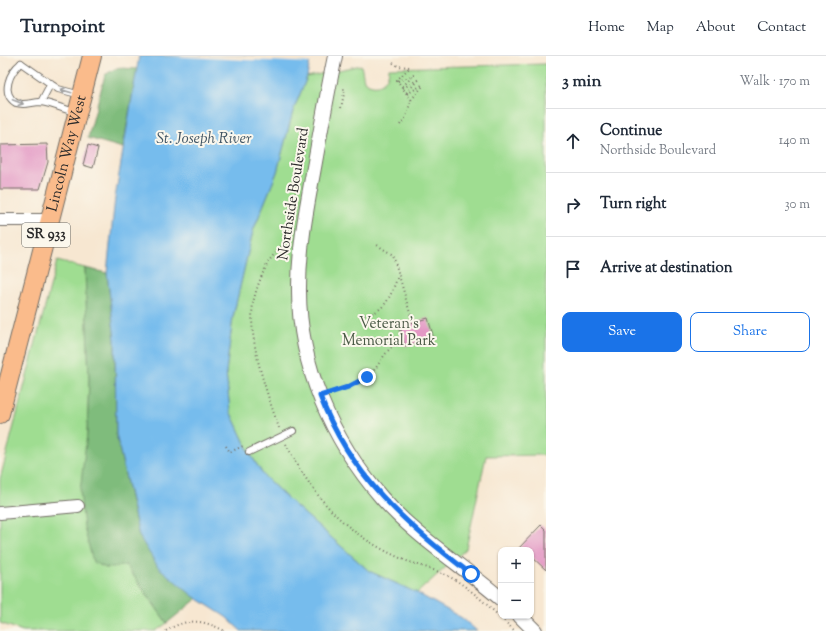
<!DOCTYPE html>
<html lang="en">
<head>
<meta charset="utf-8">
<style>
  :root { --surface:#fff; --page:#f6f6f7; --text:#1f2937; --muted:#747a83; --line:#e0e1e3; --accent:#1a73e8 }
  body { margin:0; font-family:"Sorts Mill Goudy",serif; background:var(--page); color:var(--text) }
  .controls { position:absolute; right:12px; bottom:12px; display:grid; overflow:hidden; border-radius:8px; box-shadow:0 1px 3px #0004 }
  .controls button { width:36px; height:36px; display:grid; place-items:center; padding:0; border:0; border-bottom:1px solid var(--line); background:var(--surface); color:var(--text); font:20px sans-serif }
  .stop { position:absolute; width:12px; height:12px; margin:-9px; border:3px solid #1a73e8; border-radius:50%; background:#fff }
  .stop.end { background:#1a73e8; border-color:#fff; box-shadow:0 1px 4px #0008 }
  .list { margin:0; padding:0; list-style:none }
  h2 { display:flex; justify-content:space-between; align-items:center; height:52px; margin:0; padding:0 16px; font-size:17px }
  h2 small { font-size:13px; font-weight:400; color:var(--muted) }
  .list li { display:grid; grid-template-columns:26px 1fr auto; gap:12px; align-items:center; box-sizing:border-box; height:64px; padding:0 16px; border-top:1px solid var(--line) }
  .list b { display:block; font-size:15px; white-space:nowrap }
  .list p { margin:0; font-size:13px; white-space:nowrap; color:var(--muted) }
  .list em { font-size:13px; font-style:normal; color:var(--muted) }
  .actions { display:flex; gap:8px; padding:12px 16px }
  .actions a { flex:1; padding:9px 0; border:1px solid var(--accent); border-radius:8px; text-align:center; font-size:14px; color:var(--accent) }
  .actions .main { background:var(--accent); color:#fff }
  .icon { flex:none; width:22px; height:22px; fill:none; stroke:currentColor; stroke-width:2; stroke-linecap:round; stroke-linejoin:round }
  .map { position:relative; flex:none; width:546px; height:575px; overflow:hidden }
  header { display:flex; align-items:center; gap:24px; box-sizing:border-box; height:56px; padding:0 20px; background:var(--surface); border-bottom:1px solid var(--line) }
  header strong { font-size:19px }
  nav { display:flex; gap:22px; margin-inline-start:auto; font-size:14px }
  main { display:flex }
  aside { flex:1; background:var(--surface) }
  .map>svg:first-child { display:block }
  .green { fill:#9fdd91; stroke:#65845e }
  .forest { fill:#7fbc7b; stroke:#557453 }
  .water { fill:#76bced; stroke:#50748c }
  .pier { fill:#f7e7d1 }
  .building { fill:#e398c4 }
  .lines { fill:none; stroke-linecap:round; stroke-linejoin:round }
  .service-casing { stroke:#726d65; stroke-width:8 }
  .minor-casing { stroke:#726d65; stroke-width:14 }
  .tertiary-casing { stroke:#726d65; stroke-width:16 }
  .primary-casing { stroke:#726d65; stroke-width:20 }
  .path { stroke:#726d65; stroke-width:2; stroke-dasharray:1 3; stroke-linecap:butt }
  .service { stroke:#fff; stroke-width:6 }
  .minor { stroke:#fff; stroke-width:12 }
  .tertiary { stroke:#fff; stroke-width:14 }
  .primary { stroke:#fabb8b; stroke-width:18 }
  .oneway { stroke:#a0a0a0 }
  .route { stroke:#1a73e8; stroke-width:5 }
  .labels { text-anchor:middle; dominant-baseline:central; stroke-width:4; stroke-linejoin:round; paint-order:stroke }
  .shield { fill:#fbf7ec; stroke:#696865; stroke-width:1 }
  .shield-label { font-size:14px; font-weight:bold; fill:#2b2b2b }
  .street-label { font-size:15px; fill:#2b2b2b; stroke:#fbf7ec }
  .park-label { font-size:15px; fill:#485844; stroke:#fbf7ec }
  .water-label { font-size:16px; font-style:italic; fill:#425665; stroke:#fbf7ec }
</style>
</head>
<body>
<header>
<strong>Turnpoint</strong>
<nav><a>Home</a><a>Map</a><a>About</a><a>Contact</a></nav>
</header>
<main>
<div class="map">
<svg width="546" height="575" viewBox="0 0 546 575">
  <rect width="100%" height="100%" fill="#fbf7ec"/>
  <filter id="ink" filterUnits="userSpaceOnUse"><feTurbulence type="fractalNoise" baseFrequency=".025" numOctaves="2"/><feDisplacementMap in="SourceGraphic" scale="8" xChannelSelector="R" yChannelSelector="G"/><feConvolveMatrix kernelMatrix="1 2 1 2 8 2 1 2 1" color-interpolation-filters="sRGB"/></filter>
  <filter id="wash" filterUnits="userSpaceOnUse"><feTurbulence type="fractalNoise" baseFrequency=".012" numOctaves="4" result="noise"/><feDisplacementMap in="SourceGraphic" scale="16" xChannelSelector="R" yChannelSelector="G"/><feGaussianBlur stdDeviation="0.9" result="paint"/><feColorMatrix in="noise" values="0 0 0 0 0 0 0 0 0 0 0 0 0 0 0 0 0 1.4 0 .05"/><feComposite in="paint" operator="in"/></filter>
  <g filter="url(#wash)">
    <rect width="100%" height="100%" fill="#f7e7d1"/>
    <g class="green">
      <path d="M546,8v391l-60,1 -20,93 -49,44 -48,-22 -80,-71 -25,-24 -15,-24 -19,-41 -4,-39 7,-55 20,-86 24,-59 16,-61 14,-34 54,-12 3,16c13,10 25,1 25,-13z"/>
      <path d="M57,205l28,7 4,111 -2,55 19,134 20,-3 41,58 -11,8h-133l-23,-8v-144z"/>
    </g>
    <g class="forest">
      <path d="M121,12l16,1 -14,79 -35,-10 17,-63 8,-5z"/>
      <path d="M85,212l22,5 8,67 1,94 23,102 59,62 -31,25 -41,-58 -20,3 -13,-6 -9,-35 -4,-36 7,-57 2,-55z"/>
    </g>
    <path class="water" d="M139,0h172l-4,21 -14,34 -16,61 -24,59 -20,86 -7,55 4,39 19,41 15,24 25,24 80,71 48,22 45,25 15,13h-236l-15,-14 -33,-21 -35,-29 -19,-31 -23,-102 -1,-94 -8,-67 8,-75z"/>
    <path class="pier" d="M166,0h147l-2,7z"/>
    <g id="blocks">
      <g class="building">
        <path d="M47,88l1,18 -8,27h-40v-44z"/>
        <path d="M88,89l10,3 -5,20 -10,-3z"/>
        <path d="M428,262l6,21 -29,7 -5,-20z"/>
        <path d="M541,469l5,5v40l-15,-14v-6h-14z"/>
      </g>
    </g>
  </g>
  <g filter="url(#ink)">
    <use href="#blocks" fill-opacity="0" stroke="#726d65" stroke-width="1"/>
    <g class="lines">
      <g class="service-casing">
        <g id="service">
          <path d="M21,7c-11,9 -21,30 -5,40 9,3 16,-1 25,-1 9,1 26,8 36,11"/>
          <path d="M21,7l37,26 23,6"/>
          <path d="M41,46l10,-19"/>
          <path d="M249,396l44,-21"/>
        </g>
      </g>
      <g class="minor-casing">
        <g id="minor">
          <path d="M0,164h50"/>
          <path d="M0,457l78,-7"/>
        </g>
      </g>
      <g class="tertiary-casing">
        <g id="tertiary">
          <path d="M335,0c-8,39 -15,78 -22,117 -7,38 -14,75 -14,114 -1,78 33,153 83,211 34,39 80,67 119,101"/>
          <path d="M520,560l15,15"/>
        </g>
      </g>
      <g class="primary-casing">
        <g id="primary">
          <path id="s1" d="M0,358l92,-358"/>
        </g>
      </g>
      <g class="path">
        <path d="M393,7l5,3 12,1 -13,13 14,20"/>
        <path d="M398,25l16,-6 -12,12"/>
        <path d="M403,32l16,-9 -13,14"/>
        <path d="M341,52l4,-19h-3"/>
        <path d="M400,69l6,-8 5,-17 12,-14 -1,-1 -15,9"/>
        <path d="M364,259c22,-2 27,-21 34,-39"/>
        <path d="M332,336c11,-4 25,-7 35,-15 13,-9 18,-32 35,-35l-4,-19 14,-3 -19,-65 -16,-10"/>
        <path d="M279,372c-12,-35 -35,-96 -24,-133 3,-11 8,-23 14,-34 6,-9 15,-16 19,-27 5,-15 6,-35 9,-51"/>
        <path d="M286,388c29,56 61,92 121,117 14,5 29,9 43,16 24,13 45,36 65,54"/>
        <path d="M226,390l4,6 13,-6"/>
        <path d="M166,575c22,-14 37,-11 59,0"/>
      </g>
      <use href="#service" class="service"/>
      <use href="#minor" class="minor"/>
      <use href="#tertiary" class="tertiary"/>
      <use href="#primary" class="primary"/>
    </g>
    <defs><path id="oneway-shaft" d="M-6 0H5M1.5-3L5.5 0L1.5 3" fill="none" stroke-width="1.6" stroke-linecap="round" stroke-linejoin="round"/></defs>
    <g class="oneway">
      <use href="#oneway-shaft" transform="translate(66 35) rotate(-164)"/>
      <use href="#oneway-shaft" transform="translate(18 46) rotate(21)"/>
    </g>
  </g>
  <g class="lines" filter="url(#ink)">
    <path class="route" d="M367,321l-19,10 -28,9c30,79 85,128 151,178"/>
  </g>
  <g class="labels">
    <rect class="shield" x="22" y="167" width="48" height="24" rx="3"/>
    <g class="shield-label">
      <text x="46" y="179">SR 933</text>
    </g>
    <g class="street-label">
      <text stroke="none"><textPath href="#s1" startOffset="269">Lincoln Way West</textPath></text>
      <text transform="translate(294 138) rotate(-81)">Northside Boulevard</text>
    </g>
    <g class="park-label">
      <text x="389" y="268">Veteran's<tspan x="389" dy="17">Memorial Park</tspan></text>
    </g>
    <g class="water-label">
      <text x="204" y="83">St. Joseph River</text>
    </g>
  </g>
</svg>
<div class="controls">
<button>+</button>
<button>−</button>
</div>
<div class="stop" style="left:471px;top:518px"></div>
<div class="stop end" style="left:367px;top:321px"></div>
</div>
<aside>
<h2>3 min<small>Walk · 170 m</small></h2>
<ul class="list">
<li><svg class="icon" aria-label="ahead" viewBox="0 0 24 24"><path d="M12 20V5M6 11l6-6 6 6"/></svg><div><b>Continue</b><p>Northside Boulevard</p></div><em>140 m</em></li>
<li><svg class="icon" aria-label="right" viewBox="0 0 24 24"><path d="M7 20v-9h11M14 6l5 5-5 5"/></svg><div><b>Turn right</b></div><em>30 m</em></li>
<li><svg class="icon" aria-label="arrive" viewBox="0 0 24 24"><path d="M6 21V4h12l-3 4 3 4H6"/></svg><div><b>Arrive at destination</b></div></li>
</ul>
<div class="actions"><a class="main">Save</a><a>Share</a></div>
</aside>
</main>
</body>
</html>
